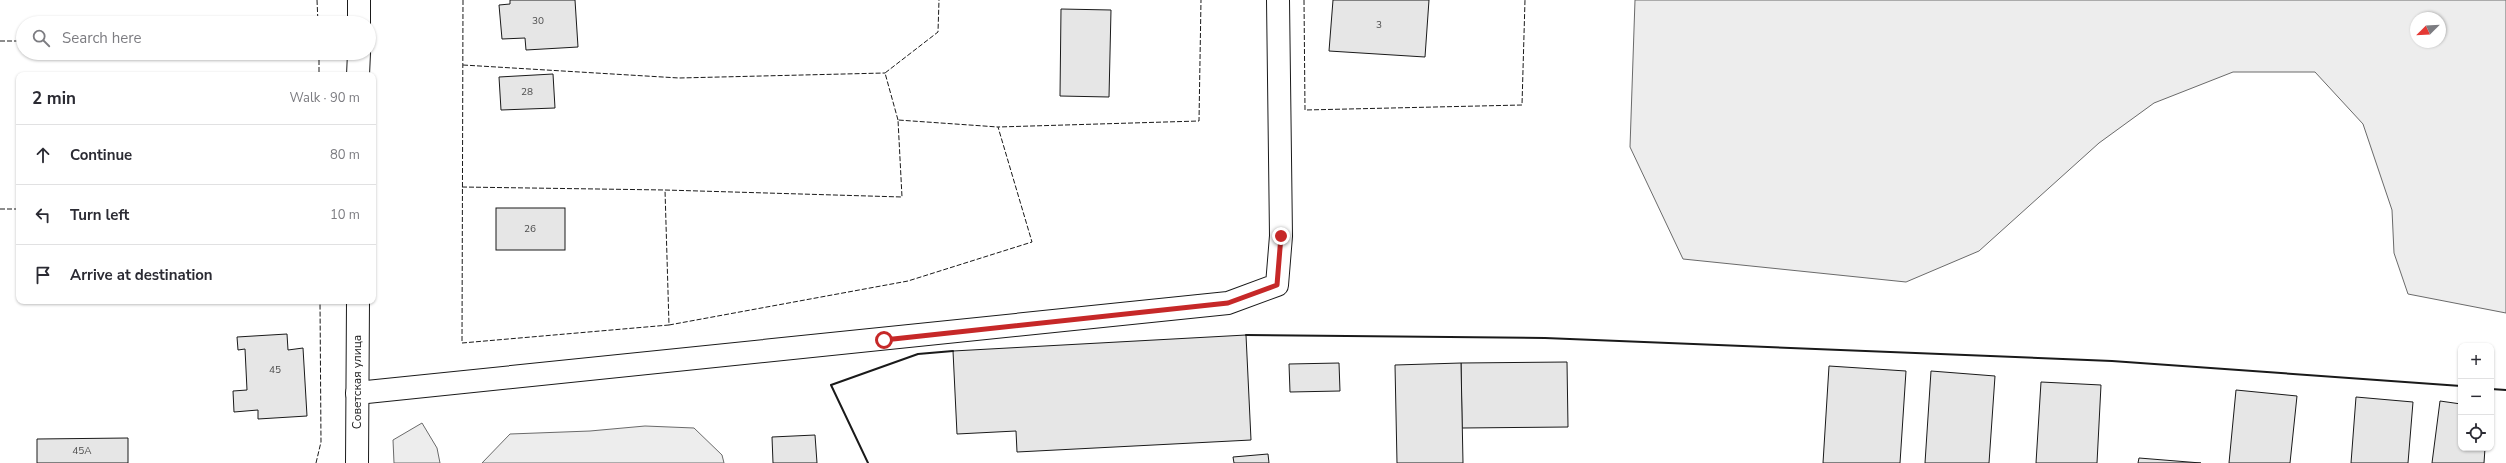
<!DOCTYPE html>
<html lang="en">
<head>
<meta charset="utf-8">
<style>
  :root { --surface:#fff; --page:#f7f7f7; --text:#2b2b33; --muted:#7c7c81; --line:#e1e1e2 }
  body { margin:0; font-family:"Nunito Sans",sans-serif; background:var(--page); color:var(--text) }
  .controls { position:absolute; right:12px; bottom:12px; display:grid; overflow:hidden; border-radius:8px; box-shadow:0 1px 3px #0004 }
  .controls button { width:36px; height:36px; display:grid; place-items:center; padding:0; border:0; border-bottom:1px solid var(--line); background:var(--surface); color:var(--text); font:20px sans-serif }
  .compass { position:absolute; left:2410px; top:12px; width:36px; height:36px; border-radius:50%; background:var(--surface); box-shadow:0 1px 3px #0004; rotate:246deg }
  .stop { position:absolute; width:12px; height:12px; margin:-9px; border:3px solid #c62828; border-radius:50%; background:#fff }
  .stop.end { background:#c62828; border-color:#fff; box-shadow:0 1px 4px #0008 }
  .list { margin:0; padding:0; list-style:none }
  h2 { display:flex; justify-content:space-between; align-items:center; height:52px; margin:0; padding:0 16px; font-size:17px }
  h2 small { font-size:13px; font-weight:400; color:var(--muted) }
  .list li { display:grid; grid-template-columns:26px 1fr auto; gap:12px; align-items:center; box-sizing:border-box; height:60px; padding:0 16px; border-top:1px solid var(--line) }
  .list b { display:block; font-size:15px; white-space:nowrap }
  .list em { font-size:13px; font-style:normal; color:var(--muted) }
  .icon { flex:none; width:22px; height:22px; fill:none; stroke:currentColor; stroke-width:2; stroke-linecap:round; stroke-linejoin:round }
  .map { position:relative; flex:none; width:2506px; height:463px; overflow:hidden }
  .search { position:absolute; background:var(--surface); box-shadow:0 1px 3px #0004; left:16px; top:16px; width:360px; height:44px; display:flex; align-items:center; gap:10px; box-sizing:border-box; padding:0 14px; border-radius:22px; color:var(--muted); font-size:15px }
  .panel { position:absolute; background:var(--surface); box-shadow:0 1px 3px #0004; left:16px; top:72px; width:360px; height:232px; border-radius:8px }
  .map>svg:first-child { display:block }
  .green { fill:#ededed; stroke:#6a6a6a; fill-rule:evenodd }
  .building { fill:#e6e6e6; stroke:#1a1a1a }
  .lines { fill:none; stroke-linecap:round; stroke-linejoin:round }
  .minor-casing { stroke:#1a1a1a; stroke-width:24 }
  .minor { stroke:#fff; stroke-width:22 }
  .fence { stroke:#1a1a1a; stroke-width:1; stroke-dasharray:5 2; stroke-linecap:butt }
  .wall { stroke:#1a1a1a; stroke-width:2 }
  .route { stroke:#c62828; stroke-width:5 }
  .labels { text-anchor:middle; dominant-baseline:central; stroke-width:3; stroke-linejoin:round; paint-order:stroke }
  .number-label { font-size:10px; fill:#4d4d4d }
  .street-label { font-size:12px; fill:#1a1a1a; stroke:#fff }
</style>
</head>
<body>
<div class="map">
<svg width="2506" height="463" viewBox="0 0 2506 463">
  <rect width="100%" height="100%" fill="#fff"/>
  <g class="green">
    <path d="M1635,0h871v313l-98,-19 -14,-41 -2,-43 -29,-86 -48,-52h-82l-79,31 -55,40 -120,108 -73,31 -223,-23 -53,-112zM2416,18h24v24h-24z"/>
    <path d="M422,423l15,25 3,15h-46l-1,-23z"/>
    <path d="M645,426l49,2 28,27 2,8h-242l28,-29 80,-3z"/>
  </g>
  <g class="building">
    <path d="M510,0h65l3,47 -52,3 -1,-12 -23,1 -3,-34 11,-1z"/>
    <path d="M1333,0h96l-4,57 -96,-6z"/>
    <path d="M1061,9l50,1 -2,87 -49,-1z"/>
    <path d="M553,74l2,34 -54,2 -2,-33z"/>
    <rect x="496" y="208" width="69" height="42"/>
    <path d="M287,334l1,16 15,-2 4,68 -49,3v-9l-24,2 -1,-21 14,-1 -2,-41 -7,1 -1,-13z"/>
    <path d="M1246,335l5,105 -234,12 -1,-21 -59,3 -4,-83z"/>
    <path d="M1567,362l1,65 -106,1 -1,-65z"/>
    <path d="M1339,363l1,28 -50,1 -1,-28z"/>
    <path d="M1461,363l2,100h-66l-2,-98z"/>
    <path d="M1829,366l77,5 -6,92h-77z"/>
    <path d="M1931,371l64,5 -6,87h-64z"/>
    <path d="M2041,382l60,3 -4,78h-61z"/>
    <path d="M2236,390l61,6 -7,67h-61z"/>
    <path d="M2356,397l57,5 -5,61h-57z"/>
    <path d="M2440,401l21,3v44h24l-1,15h-52z"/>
    <path d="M815,435l2,28h-44l-1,-26z"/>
    <path d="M128,438v25h-91v-24z"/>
    <path d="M1268,454l1,9h-35l-1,-6z"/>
    <path d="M2139,458l62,5h-63z"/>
  </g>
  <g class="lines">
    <g class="minor-casing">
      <g id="minor">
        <path d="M359,23v-23"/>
        <path d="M358,75l1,-22"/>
        <path d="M357,393l871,-90 49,-18 4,-49 -3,-236"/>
        <path d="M357,463l1,-162"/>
      </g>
    </g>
    <use href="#minor" class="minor"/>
    <g class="fence">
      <path d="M317,0l1,23"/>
      <path d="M463,0l-1,343 207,-18 -4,-135"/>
      <path d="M1304,0l1,110 217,-5 3,-105"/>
      <path d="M0,41h23"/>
      <path d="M319,53v22"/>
      <path d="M463,65l216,13 206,-5"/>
      <path d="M898,120l-13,-47 53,-41 1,-32"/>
      <path d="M462,187l203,3 237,7 -4,-77 100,7"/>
      <path d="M0,209h19"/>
      <path d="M669,325l239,-44 124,-39 -34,-115 201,-6 2,-121"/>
      <path d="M316,463l5,-21 -1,-141"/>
    </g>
    <g class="wall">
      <path d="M1246,335l299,3 567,23 349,25"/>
      <path d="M2491,389l15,1"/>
      <path d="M868,463l-37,-78 87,-31 35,-3"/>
    </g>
  </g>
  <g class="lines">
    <path class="route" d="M884,340l344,-37 49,-18 4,-49"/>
  </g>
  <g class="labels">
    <g class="number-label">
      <text x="538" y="21">30</text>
      <text x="1379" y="25">3</text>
      <text x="527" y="92">28</text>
      <text x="530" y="229">26</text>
      <text x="275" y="370">45</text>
      <text x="82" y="451">45А</text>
    </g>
    <g class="street-label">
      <text transform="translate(357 382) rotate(-90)">Советская улица</text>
    </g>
  </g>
</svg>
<div class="controls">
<button>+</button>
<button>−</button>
<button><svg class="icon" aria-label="locate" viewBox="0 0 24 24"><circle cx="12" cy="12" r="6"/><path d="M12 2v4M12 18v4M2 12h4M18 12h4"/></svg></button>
</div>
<svg class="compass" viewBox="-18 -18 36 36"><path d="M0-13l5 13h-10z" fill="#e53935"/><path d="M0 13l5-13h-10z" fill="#7c7c81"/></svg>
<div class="stop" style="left:884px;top:340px"></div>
<div class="stop end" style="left:1281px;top:236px"></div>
<div class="search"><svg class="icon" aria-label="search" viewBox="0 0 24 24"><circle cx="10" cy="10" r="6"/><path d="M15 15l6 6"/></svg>Search here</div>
<section class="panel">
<h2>2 min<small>Walk · 90 m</small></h2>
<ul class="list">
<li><svg class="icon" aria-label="ahead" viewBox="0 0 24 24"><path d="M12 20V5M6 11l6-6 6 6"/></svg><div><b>Continue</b></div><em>80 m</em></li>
<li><svg class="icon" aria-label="left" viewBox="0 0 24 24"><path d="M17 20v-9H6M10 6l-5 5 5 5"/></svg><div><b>Turn left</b></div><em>10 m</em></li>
<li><svg class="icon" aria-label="arrive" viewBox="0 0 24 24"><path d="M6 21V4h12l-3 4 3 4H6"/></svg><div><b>Arrive at destination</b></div></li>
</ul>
</section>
</div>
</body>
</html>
